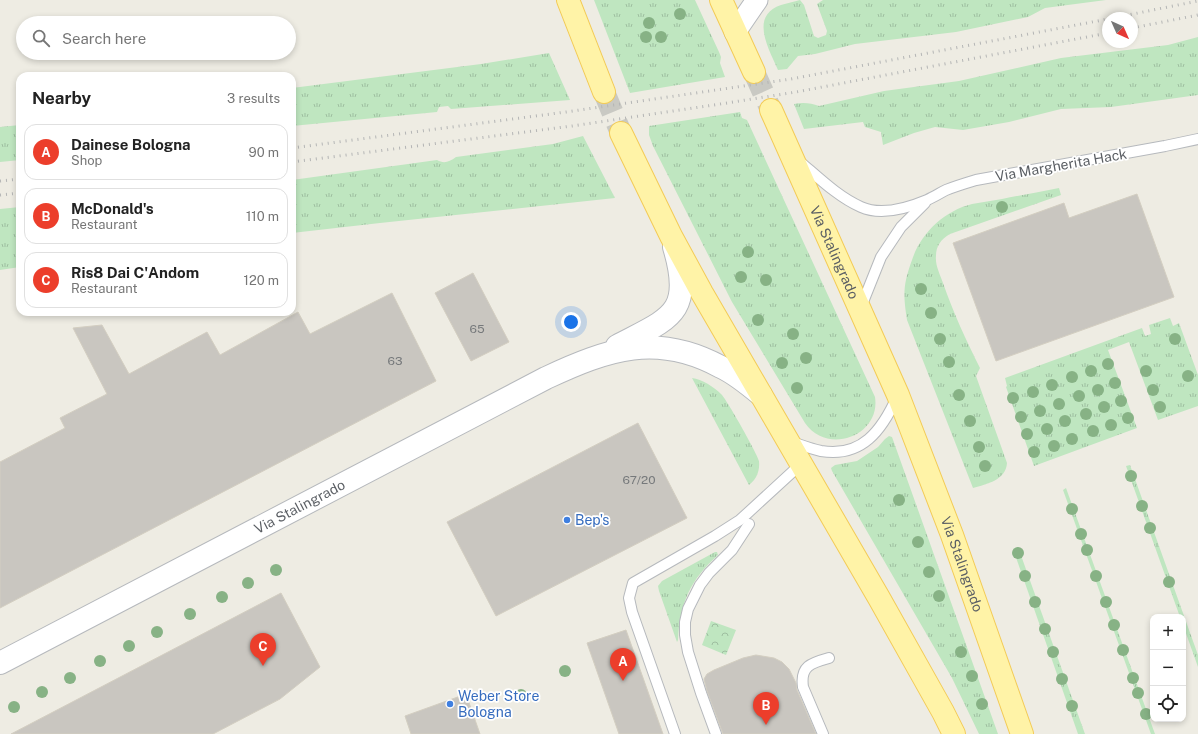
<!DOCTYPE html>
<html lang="en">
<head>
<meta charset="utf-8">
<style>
  :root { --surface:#fff; --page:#f6f6f6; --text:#222; --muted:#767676; --line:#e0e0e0; --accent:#ec3e2b }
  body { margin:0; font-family:"Public Sans",sans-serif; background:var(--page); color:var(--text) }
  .controls { position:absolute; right:12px; bottom:12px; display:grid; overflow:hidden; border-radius:8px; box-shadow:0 2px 6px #0003 }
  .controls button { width:36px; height:36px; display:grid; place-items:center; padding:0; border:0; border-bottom:1px solid var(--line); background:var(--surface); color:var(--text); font:20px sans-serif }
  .compass { position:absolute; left:1102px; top:12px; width:36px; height:36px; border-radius:50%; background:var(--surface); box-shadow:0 2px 6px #0003; rotate:135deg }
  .you { position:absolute; left:571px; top:322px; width:14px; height:14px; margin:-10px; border:3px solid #fff; border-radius:50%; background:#1a73e8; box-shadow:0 0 0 6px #1a73e833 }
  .badge { display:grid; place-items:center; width:26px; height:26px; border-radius:50%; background:var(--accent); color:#fff; font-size:13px; font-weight:700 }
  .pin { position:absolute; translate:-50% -33px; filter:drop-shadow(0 1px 2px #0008) }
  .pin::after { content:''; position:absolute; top:21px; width:14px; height:12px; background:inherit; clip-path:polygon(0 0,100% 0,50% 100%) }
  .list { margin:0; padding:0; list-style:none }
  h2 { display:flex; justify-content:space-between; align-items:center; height:52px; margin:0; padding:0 16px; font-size:17px }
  h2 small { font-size:13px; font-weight:400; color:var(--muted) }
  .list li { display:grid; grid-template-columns:26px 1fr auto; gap:12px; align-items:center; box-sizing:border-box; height:56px; margin:0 8px 8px; padding:0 8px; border:1px solid var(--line); border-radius:12px }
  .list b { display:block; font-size:15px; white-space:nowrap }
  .list p { margin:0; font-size:13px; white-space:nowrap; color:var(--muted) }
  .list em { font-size:13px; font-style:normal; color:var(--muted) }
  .icon { flex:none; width:22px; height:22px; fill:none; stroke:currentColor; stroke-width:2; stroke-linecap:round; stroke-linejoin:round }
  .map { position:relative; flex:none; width:1198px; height:734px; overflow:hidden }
  .search { position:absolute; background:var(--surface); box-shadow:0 2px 6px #0003; left:16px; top:16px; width:280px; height:44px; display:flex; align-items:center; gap:10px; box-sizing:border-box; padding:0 14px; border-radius:22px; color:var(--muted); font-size:15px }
  .panel { position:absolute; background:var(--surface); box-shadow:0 2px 6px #0003; left:16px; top:72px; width:280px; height:244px; border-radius:12px }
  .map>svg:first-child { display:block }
  .grass { fill:url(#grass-tufts) }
  .forest { fill:url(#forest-crowns) }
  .building { fill:#c9c6c0; stroke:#d3cec1 }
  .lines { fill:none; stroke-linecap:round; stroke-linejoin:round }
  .primary-tunnel { stroke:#c9c9c3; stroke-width:22; stroke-dasharray:22 11; stroke-linecap:butt }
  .service-casing { stroke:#b6b9bd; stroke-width:12 }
  .minor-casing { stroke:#b6b9bd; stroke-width:23 }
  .tertiary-casing { stroke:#b6b9bd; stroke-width:24 }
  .primary-casing { stroke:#f3cb57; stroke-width:24 }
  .service { stroke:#fff; stroke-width:10 }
  .minor { stroke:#fff; stroke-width:21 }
  .tertiary { stroke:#fff; stroke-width:22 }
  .primary { stroke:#fff3a7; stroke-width:22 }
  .rail { stroke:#b4b5b5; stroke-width:3; stroke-dasharray:1 5; stroke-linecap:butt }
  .tree { fill:#87b285 }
  .shop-dot { fill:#3f7fe0; stroke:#fff; stroke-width:1.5 }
  .labels { text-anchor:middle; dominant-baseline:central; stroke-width:3.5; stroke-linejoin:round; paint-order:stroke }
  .number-label { font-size:12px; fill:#76797b }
  .street-label { font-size:14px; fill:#5b5f64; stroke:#fff }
  .shop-label { font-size:14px; fill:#366cbe; stroke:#fff; text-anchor:start }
</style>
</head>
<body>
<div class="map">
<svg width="1198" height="734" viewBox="0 0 1198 734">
  <defs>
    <pattern id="grass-tufts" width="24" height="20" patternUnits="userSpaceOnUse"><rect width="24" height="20" fill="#bfe6c0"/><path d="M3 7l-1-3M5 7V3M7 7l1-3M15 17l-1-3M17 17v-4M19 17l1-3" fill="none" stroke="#9ebea0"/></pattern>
    <pattern id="forest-crowns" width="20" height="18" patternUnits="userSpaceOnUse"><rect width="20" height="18" fill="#bfe6c0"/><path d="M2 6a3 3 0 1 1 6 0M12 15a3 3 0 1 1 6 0" fill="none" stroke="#9ebea0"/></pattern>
  </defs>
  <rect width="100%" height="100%" fill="#eeece3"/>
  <g class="grass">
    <path d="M594,0h101l24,52 2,5 -1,6 5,14 -95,16z"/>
    <path d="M800,0l4,5 10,31 4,2 8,-3 1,-4 -10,-27 6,-4h283l-61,8 -17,9 -72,15 -101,12 -40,10 -17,2 -11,13 -9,1c-9,-21 -29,-54 3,-65 6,-2 13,-3 19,-5z"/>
    <path d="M1198,37v58l-87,12 -50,2 -52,13 -46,8 -28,-3 -21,6 -31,12 -2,-13 -16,-5 -2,-5 -59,7 -10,-25c9,-2 17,-1 25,2l65,-15 75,-10 102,-23 107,-13z"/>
    <path d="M549,53l21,47 -119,9 -3,-3 -9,1 -2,5 -145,14v-38l189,-24z"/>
    <path d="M740,112l2,6 5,2 128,277c6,38 -47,59 -70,26l-73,-121 -79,-156 -4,-11v-9z"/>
    <path d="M20,125v35l-20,2v-35z"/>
    <path d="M583,136l32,62 -235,25 -88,10v-53l145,-20c7,4 12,2 19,-3l97,-13z"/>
    <path d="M1059,188l2,7 -111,39c-9,5 -14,12 -14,22 -1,9 4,18 7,27 10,29 23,57 37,85l-4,8 31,87c-1,17 -20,21 -34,25l-66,-168c-4,-26 -4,-35 5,-60 9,-27 32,-49 60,-56 10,-2 20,-3 30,-5 19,-4 38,-7 57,-11z"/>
    <path d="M20,207v60l-20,3v-61z"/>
    <path d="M1170,318l3,8 6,-3 19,52v31l-40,14 -29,-78 -21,8 29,78 -103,38 -28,-79 1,-1 -2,-8 137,-50 3,8 6,-2 -2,-9z"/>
    <path d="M692,378c10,1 22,9 29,16 5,4 37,61 38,67 1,9 -2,18 -10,24z"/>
    <path d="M889,436l3,1 106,297h-19l-27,-56 -120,-207 -1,-3 4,-3 22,-4 21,-14 7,-8z"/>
    <path d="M1130,465l68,190v12l-15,-42v-8h-3l-54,-151z"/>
    <path d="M1066,488l89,246h-4l-88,-244z"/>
    <path d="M1018,547l67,187h-7l-65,-185z"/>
    <path d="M715,552h2l1,3c-28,25 -38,48 -40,85l-1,2 -18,-51 -1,-5 4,-5z"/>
  </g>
  <path class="forest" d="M711,621l25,9 -10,25 -24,-10z"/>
  <g class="building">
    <path d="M1137,194l37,103 -178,64 -43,-118 111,-40 5,15z"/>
    <path d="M473,273l36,69 -38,19 -36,-68z"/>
    <path d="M392,293l44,88 -436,227v-146l65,-34 -5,-10 47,-24 -34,-66 29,-3 27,49 78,-42 13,23 78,-43 12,22z"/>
    <path d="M638,423l49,95 -191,98 -49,-94z"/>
    <path d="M281,593l39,74 -40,32 -67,35h-202z"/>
    <path d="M626,630l37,104h-44l-32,-91z"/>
    <path d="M756,655l18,3 8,4 7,7 7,14 1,7 19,44h-93l-16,-43 -3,-12 3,-5 7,-4 29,-12z"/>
    <path d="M466,694l14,40h-69l-6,-18z"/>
  </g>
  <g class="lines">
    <g class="primary-tunnel">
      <path d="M754,72l17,38"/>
      <path d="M604,92l17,41"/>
    </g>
    <g class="service-casing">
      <g id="service">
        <path d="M799,161c19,16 39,36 62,46 20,9 47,1 66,-7 7,-3 13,-7 19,-10 10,-4 20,-7 30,-10l189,-34 33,-7"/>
        <path d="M861,307l20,-50 20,-30 24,-24"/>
        <path d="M792,442c9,3 19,7 29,9 41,7 61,-21 76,-54"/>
        <path d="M675,734l-43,-122 -3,-14 4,-15 82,-47 25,-16 61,-56"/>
        <path d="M716,734l-15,-41 -13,-41 -3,-17v-13l3,-13 12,-24 9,-12 23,-23 17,-26"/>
        <path d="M823,734l-20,-47c-3,-21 8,-24 26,-29"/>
      </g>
    </g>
    <g class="minor-casing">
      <path id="minor" d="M735,32l22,-32"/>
    </g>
    <g class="tertiary-casing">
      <g id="tertiary">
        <path d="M617,346c53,-28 77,-32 57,-99"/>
        <path id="s1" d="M0,663l546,-285c62,-29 111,-46 175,-11 15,7 28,18 40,28"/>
      </g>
    </g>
    <g class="primary-casing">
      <g id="primary">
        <path d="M568,0l36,92"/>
        <path d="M721,0l33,72"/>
        <path id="s2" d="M771,110l127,285 54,140 70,199"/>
        <path d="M621,133l50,103 31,57 177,305 64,114 11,22"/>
      </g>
    </g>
    <use href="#service" class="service"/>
    <use href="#minor" class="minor"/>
    <use href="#tertiary" class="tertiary"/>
    <use href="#primary" class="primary"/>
    <g class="rail">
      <path d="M1113,18l85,-17"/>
      <path d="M1132,28l66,-13"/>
      <path d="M292,148l274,-36 225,-33 317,-60"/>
      <path d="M292,162l280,-36 155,-23 69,-11 312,-59"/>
      <path d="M0,181l20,-2"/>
      <path d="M0,195l20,-2"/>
    </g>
  </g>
  <g class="tree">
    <circle cx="680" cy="14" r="6"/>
    <circle cx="649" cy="23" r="6"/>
    <circle cx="646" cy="37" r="6"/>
    <circle cx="661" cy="37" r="6"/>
    <circle cx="1002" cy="207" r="6"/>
    <circle cx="748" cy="252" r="6"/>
    <circle cx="741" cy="277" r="6"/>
    <circle cx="766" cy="280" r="6"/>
    <circle cx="921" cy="289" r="6"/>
    <circle cx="931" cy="313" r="6"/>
    <circle cx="758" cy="320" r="6"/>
    <circle cx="793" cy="334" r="6"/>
    <circle cx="940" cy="339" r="6"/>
    <circle cx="1175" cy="339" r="6"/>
    <circle cx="806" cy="358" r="6"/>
    <circle cx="949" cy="362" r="6"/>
    <circle cx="782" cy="363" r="6"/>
    <circle cx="1108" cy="364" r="6"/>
    <circle cx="1091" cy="371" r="6"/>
    <circle cx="1146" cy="371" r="6"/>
    <circle cx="1188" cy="376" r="6"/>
    <circle cx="1072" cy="377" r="6"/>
    <circle cx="1115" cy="383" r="6"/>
    <circle cx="1052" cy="385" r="6"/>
    <circle cx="797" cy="388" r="6"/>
    <circle cx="1098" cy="390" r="6"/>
    <circle cx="1153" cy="390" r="6"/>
    <circle cx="1033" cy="392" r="6"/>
    <circle cx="959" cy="395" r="6"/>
    <circle cx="1079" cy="396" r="6"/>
    <circle cx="1013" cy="398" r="6"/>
    <circle cx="1121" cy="401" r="6"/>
    <circle cx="1059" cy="404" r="6"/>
    <circle cx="1104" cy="407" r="6"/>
    <circle cx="1160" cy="407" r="6"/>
    <circle cx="1040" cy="411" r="6"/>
    <circle cx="1086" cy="414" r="6"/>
    <circle cx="1021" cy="417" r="6"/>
    <circle cx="1128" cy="418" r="6"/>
    <circle cx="970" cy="421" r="6"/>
    <circle cx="1065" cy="421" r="6"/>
    <circle cx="1111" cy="425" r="6"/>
    <circle cx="1047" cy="429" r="6"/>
    <circle cx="1093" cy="431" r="6"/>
    <circle cx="1027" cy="434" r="6"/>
    <circle cx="1072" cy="439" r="6"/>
    <circle cx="1054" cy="446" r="6"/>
    <circle cx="979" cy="447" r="6"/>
    <circle cx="1034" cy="452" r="6"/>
    <circle cx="985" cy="466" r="6"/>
    <circle cx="1131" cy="476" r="6"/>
    <circle cx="899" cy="500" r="6"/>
    <circle cx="1142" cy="506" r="6"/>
    <circle cx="1072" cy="509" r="6"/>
    <circle cx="1150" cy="528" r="6"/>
    <circle cx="1081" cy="534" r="6"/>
    <circle cx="918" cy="542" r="6"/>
    <circle cx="1087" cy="550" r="6"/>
    <circle cx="1018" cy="553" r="6"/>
    <circle cx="276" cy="570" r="6"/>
    <circle cx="929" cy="572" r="6"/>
    <circle cx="1025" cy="576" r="6"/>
    <circle cx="1096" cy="576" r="6"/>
    <circle cx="1169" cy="582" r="6"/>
    <circle cx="248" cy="583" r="6"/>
    <circle cx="939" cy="596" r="6"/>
    <circle cx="222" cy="597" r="6"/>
    <circle cx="1035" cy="602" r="6"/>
    <circle cx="1106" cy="602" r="6"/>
    <circle cx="190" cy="614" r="6"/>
    <circle cx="1114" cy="625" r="6"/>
    <circle cx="1045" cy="629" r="6"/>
    <circle cx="157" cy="632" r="6"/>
    <circle cx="129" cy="646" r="6"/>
    <circle cx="1123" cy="650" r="6"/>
    <circle cx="961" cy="652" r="6"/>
    <circle cx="1053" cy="652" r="6"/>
    <circle cx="100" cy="661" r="6"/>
    <circle cx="565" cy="671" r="6"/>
    <circle cx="972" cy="676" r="6"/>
    <circle cx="70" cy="678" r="6"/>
    <circle cx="1133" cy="678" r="6"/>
    <circle cx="1062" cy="679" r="6"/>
    <circle cx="42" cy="692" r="6"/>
    <circle cx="1138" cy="693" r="6"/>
    <circle cx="521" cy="695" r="6"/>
    <circle cx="982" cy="704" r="6"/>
    <circle cx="1072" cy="706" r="6"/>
    <circle cx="14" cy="707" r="6"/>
    <circle cx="1146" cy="714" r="6"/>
  </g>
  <g class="shop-dot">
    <circle cx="567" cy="520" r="4"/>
    <circle cx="450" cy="704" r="4"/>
  </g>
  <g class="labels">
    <g class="number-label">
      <text x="477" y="329">65</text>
      <text x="395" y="361">63</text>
      <text x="639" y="480">67/20</text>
    </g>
    <g class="street-label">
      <text transform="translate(1061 165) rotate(-10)">Via Margherita Hack</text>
      <text stroke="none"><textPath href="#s2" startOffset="156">Via Stalingrado</textPath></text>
      <text stroke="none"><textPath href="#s1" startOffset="338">Via Stalingrado</textPath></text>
      <text stroke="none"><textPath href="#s2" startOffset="493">Via Stalingrado</textPath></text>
    </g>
    <g class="shop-label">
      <text x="575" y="520">Bep's</text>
      <text x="458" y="696">Weber Store<tspan x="458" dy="16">Bologna</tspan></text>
    </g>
  </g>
</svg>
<div class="controls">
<button>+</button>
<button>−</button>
<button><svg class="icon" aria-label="locate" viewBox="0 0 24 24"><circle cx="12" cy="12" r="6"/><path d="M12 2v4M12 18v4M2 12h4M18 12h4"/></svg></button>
</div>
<svg class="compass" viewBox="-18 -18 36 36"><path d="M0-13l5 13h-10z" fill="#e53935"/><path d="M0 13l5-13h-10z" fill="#767676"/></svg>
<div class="you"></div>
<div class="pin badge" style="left:623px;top:681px">A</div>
<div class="pin badge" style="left:766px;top:725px">B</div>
<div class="pin badge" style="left:263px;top:666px">C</div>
<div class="search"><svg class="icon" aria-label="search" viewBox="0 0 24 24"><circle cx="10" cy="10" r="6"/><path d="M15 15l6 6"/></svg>Search here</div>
<section class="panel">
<h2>Nearby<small>3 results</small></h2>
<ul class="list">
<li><span class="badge">A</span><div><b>Dainese Bologna</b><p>Shop</p></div><em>90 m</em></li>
<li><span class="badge">B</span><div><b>McDonald's</b><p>Restaurant</p></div><em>110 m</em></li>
<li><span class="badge">C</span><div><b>Ris8 Dai C'Andom</b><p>Restaurant</p></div><em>120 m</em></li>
</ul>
</section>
</div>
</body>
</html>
